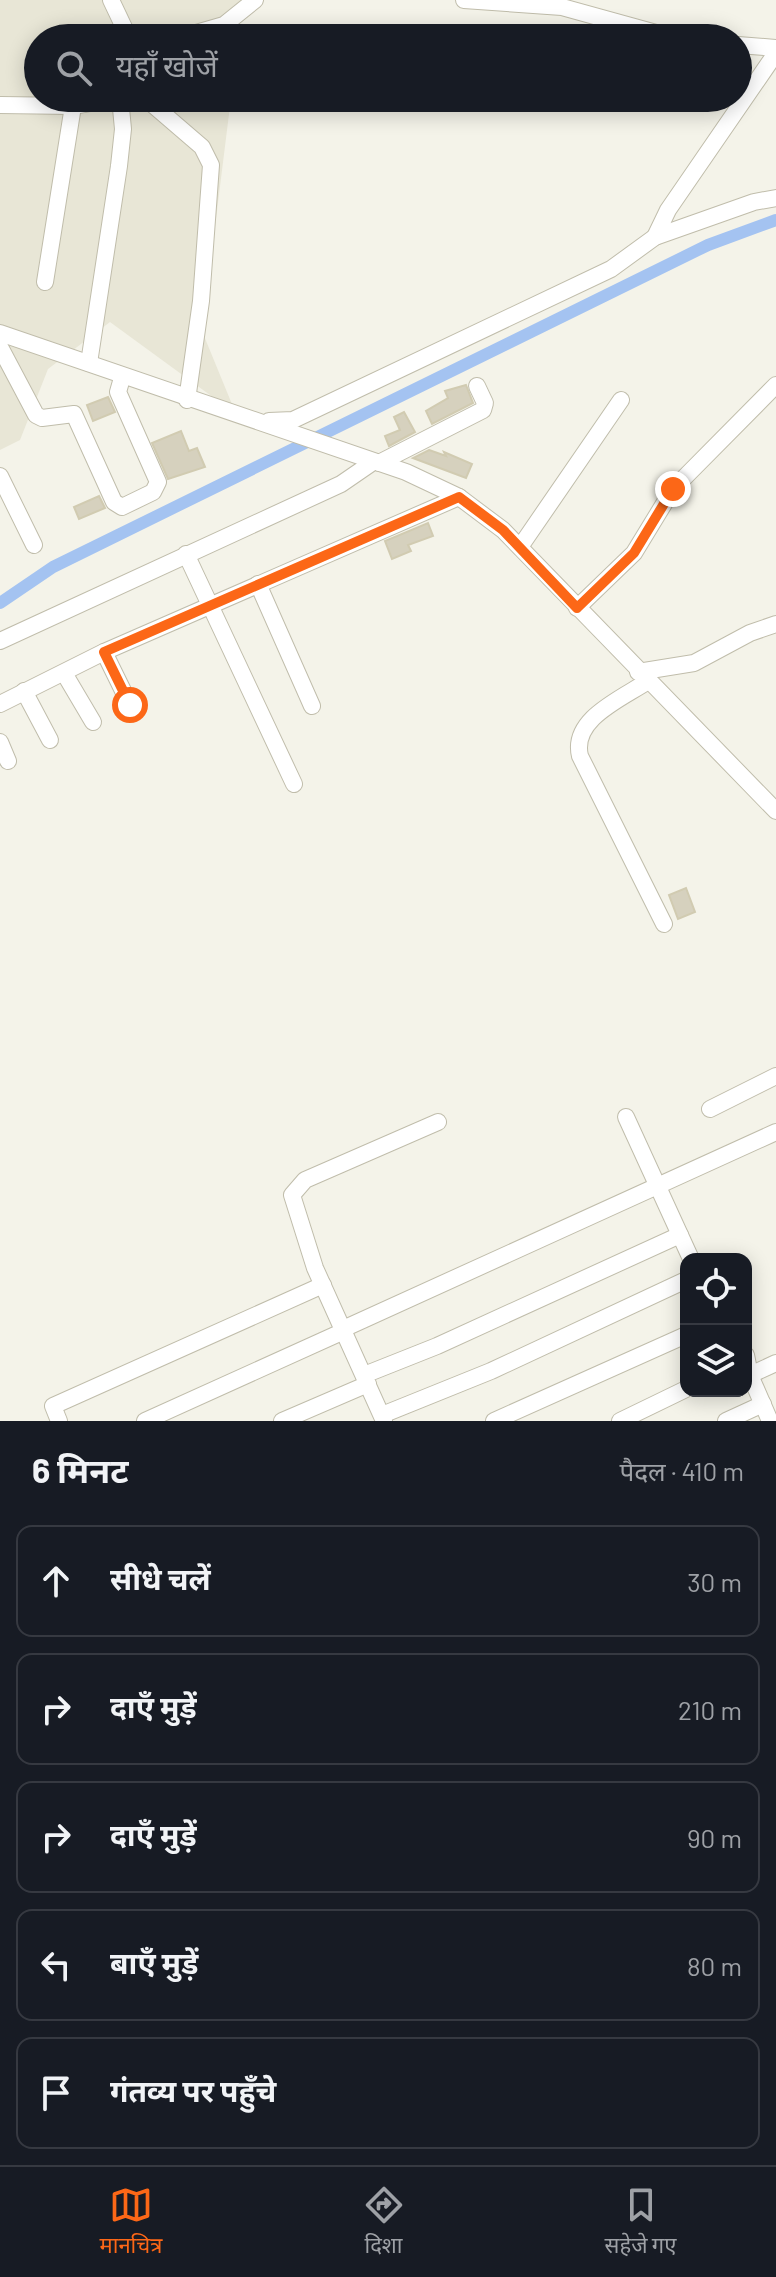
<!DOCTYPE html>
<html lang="hi">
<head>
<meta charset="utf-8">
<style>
  :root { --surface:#171b24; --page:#20242c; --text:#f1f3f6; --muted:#9ea1a6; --line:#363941; --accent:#fc6717 }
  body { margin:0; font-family:Barlow,"Noto Sans Devanagari",sans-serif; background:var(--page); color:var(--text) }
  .controls { position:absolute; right:24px; bottom:24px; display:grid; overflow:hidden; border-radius:16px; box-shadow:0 4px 20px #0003 }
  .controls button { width:72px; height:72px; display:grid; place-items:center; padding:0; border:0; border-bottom:2px solid var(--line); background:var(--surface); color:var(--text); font:40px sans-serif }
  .stop { position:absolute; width:24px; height:24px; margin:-18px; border:6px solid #fc6717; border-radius:50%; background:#fff }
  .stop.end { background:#fc6717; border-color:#fff; box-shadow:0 2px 8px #0008 }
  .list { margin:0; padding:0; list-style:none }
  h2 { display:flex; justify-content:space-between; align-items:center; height:104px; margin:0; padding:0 32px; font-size:34px }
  h2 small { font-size:26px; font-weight:400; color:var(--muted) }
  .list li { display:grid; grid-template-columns:52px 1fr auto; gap:24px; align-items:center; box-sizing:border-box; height:112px; margin:0 16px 16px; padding:0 16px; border:2px solid var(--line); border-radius:16px }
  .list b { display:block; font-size:30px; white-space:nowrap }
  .list em { font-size:26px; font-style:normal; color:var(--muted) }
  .icon { flex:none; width:44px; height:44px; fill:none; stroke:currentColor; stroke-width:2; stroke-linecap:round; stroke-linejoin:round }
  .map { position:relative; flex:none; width:776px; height:1421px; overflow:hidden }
  .search { position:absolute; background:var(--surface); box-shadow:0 4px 20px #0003; left:24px; right:24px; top:24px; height:88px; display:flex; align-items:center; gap:20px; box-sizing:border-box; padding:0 28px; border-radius:44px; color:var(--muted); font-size:30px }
  .sheet { height:744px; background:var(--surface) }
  nav { display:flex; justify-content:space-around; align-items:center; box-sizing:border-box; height:112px; border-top:2px solid var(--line); background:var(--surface); font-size:22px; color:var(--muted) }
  nav a { display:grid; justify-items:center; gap:4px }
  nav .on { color:var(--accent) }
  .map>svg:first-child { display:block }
  .residential { fill:#e8e6d6 }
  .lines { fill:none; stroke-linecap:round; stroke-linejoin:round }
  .canal { stroke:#a4c3f1; stroke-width:12 }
  .building { fill:#d6d1be; stroke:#d1cbb1; stroke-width:2 }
  .minor-casing { stroke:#c0bdab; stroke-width:18 }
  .minor { stroke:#fff; stroke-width:16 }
  .route { stroke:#fc6717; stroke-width:10 }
</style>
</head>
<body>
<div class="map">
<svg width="776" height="1421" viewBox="0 0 776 1421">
  <rect width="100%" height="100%" fill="#f4f3e9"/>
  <path class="residential" d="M0,0h253l-19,27 -1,11h-195v60h193l-29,233 34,83 -126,-92 -62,47 -28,71 -20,10z"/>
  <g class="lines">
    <path class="canal" d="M0,603l53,-36 655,-322 68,-25"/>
  </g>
  <g class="building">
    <path d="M466,385l7,18 -41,21 -6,-13 22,-13 -3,-7z"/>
    <path d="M108,397l7,15 -22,9 -6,-16z"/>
    <path d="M404,412l11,20 -26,14 -4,-10 15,-6 -6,-13z"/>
    <path d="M181,431l8,20 8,-3 8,19 -37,12 -16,-36z"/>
    <path d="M429,450l17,6 -2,-4 28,12 -6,14 -53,-20z"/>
    <path d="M99,496l6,12 -26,11 -5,-12z"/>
    <path d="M428,523l5,13 -25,9 3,6 -19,8 -7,-18z"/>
    <path d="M686,888l9,24 -17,7 -9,-24z"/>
  </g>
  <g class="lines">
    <g class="minor-casing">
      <g id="minor">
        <path d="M111,0l18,38"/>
        <path d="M464,0l98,7 112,31"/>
        <path d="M179,38l45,-13 31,-25"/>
        <path d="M738,45l38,3"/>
        <path d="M145,98l57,49 9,18 -10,136 -14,99"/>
        <path d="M0,105l73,1 47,-8"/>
        <path d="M655,237l13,-27 108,-157"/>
        <path d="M45,282l28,-176"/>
        <path d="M0,333l406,139 53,25 44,33 273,281"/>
        <path d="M0,347l36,68 6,3 32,-4 40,88 8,5 31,-15 5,-10 -40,-90 4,-14"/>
        <path d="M89,363l30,-197 4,-37 -3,-31"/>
        <path d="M269,421l24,-1 318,-151 44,-32 99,-35 22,-4"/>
        <path d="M379,463l104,-53 2,-7 -8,-17"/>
        <path d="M0,476l34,69"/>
        <path d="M520,547l101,-147"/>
        <path d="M186,554l108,230"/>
        <path d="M258,584l54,122"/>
        <path d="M577,608l57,-55 39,-64 103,-104"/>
        <path d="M0,641l341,-157 32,-22"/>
        <path d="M104,652l26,53"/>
        <path d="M638,672l56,-9 56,-30 26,-9"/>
        <path d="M64,673l29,49"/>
        <path d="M648,681c-27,18 -77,38 -68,75l84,168"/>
        <path d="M24,691l26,49"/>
        <path d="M0,704l104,-52 355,-155"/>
        <path d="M0,742l8,19"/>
        <path d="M710,1109l66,-33"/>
        <path d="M626,1117l65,142"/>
        <path d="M343,1329l433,-197"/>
        <path d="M746,1355l4,20 20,46"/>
        <path d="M364,1375l73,-29 243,-111"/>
        <path d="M750,1375l26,-12"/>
        <path d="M382,1415l109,-44 195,-91"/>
        <path d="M59,1421l-6,-15 270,-121"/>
        <path d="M145,1421l199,-90"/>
        <path d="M282,1421l86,-37"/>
        <path d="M384,1421l-69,-153 -23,-73 13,-15 133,-58"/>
        <path d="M494,1421l192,-86"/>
        <path d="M620,1421l66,-32"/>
        <path d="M726,1421l37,-17"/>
      </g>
    </g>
    <use href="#minor" class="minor"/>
  </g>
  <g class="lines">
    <path class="route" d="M130,705l-26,-53 355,-155 44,33 74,78 57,-55 39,-64"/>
  </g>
</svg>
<div class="controls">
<button><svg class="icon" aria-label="locate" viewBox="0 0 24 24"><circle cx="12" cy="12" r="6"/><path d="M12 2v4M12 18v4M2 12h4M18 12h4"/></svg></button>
<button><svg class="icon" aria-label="layers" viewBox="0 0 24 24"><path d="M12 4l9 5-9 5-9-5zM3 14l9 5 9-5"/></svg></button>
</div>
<div class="stop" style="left:130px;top:705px"></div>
<div class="stop end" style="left:673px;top:489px"></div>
<div class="search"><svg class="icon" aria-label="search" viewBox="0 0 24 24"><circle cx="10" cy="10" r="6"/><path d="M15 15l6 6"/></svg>यहाँ खोजें</div>
</div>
<section class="sheet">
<h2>6 मिनट<small>पैदल · 410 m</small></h2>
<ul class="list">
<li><svg class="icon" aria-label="ahead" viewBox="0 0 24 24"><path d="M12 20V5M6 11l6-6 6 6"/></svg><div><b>सीधे चलें</b></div><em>30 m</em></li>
<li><svg class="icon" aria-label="right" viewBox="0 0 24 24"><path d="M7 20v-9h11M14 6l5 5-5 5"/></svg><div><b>दाएँ मुड़ें</b></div><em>210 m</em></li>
<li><svg class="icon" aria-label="right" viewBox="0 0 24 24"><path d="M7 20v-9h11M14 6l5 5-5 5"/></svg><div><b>दाएँ मुड़ें</b></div><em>90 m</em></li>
<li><svg class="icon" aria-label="left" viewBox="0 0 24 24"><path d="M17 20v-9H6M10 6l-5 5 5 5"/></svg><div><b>बाएँ मुड़ें</b></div><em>80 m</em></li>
<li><svg class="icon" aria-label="arrive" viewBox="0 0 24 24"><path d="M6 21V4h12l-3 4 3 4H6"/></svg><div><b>गंतव्य पर पहुँचे</b></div></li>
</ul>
</section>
<nav>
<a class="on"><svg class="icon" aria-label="map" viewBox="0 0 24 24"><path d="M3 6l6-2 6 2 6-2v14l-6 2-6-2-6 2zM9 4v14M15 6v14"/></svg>मानचित्र</a>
<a><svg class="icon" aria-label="directions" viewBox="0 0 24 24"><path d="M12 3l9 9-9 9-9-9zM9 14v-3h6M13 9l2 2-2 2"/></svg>दिशा</a>
<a><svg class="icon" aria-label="saved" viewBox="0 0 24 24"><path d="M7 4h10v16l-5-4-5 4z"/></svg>सहेजे गए</a>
</nav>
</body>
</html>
